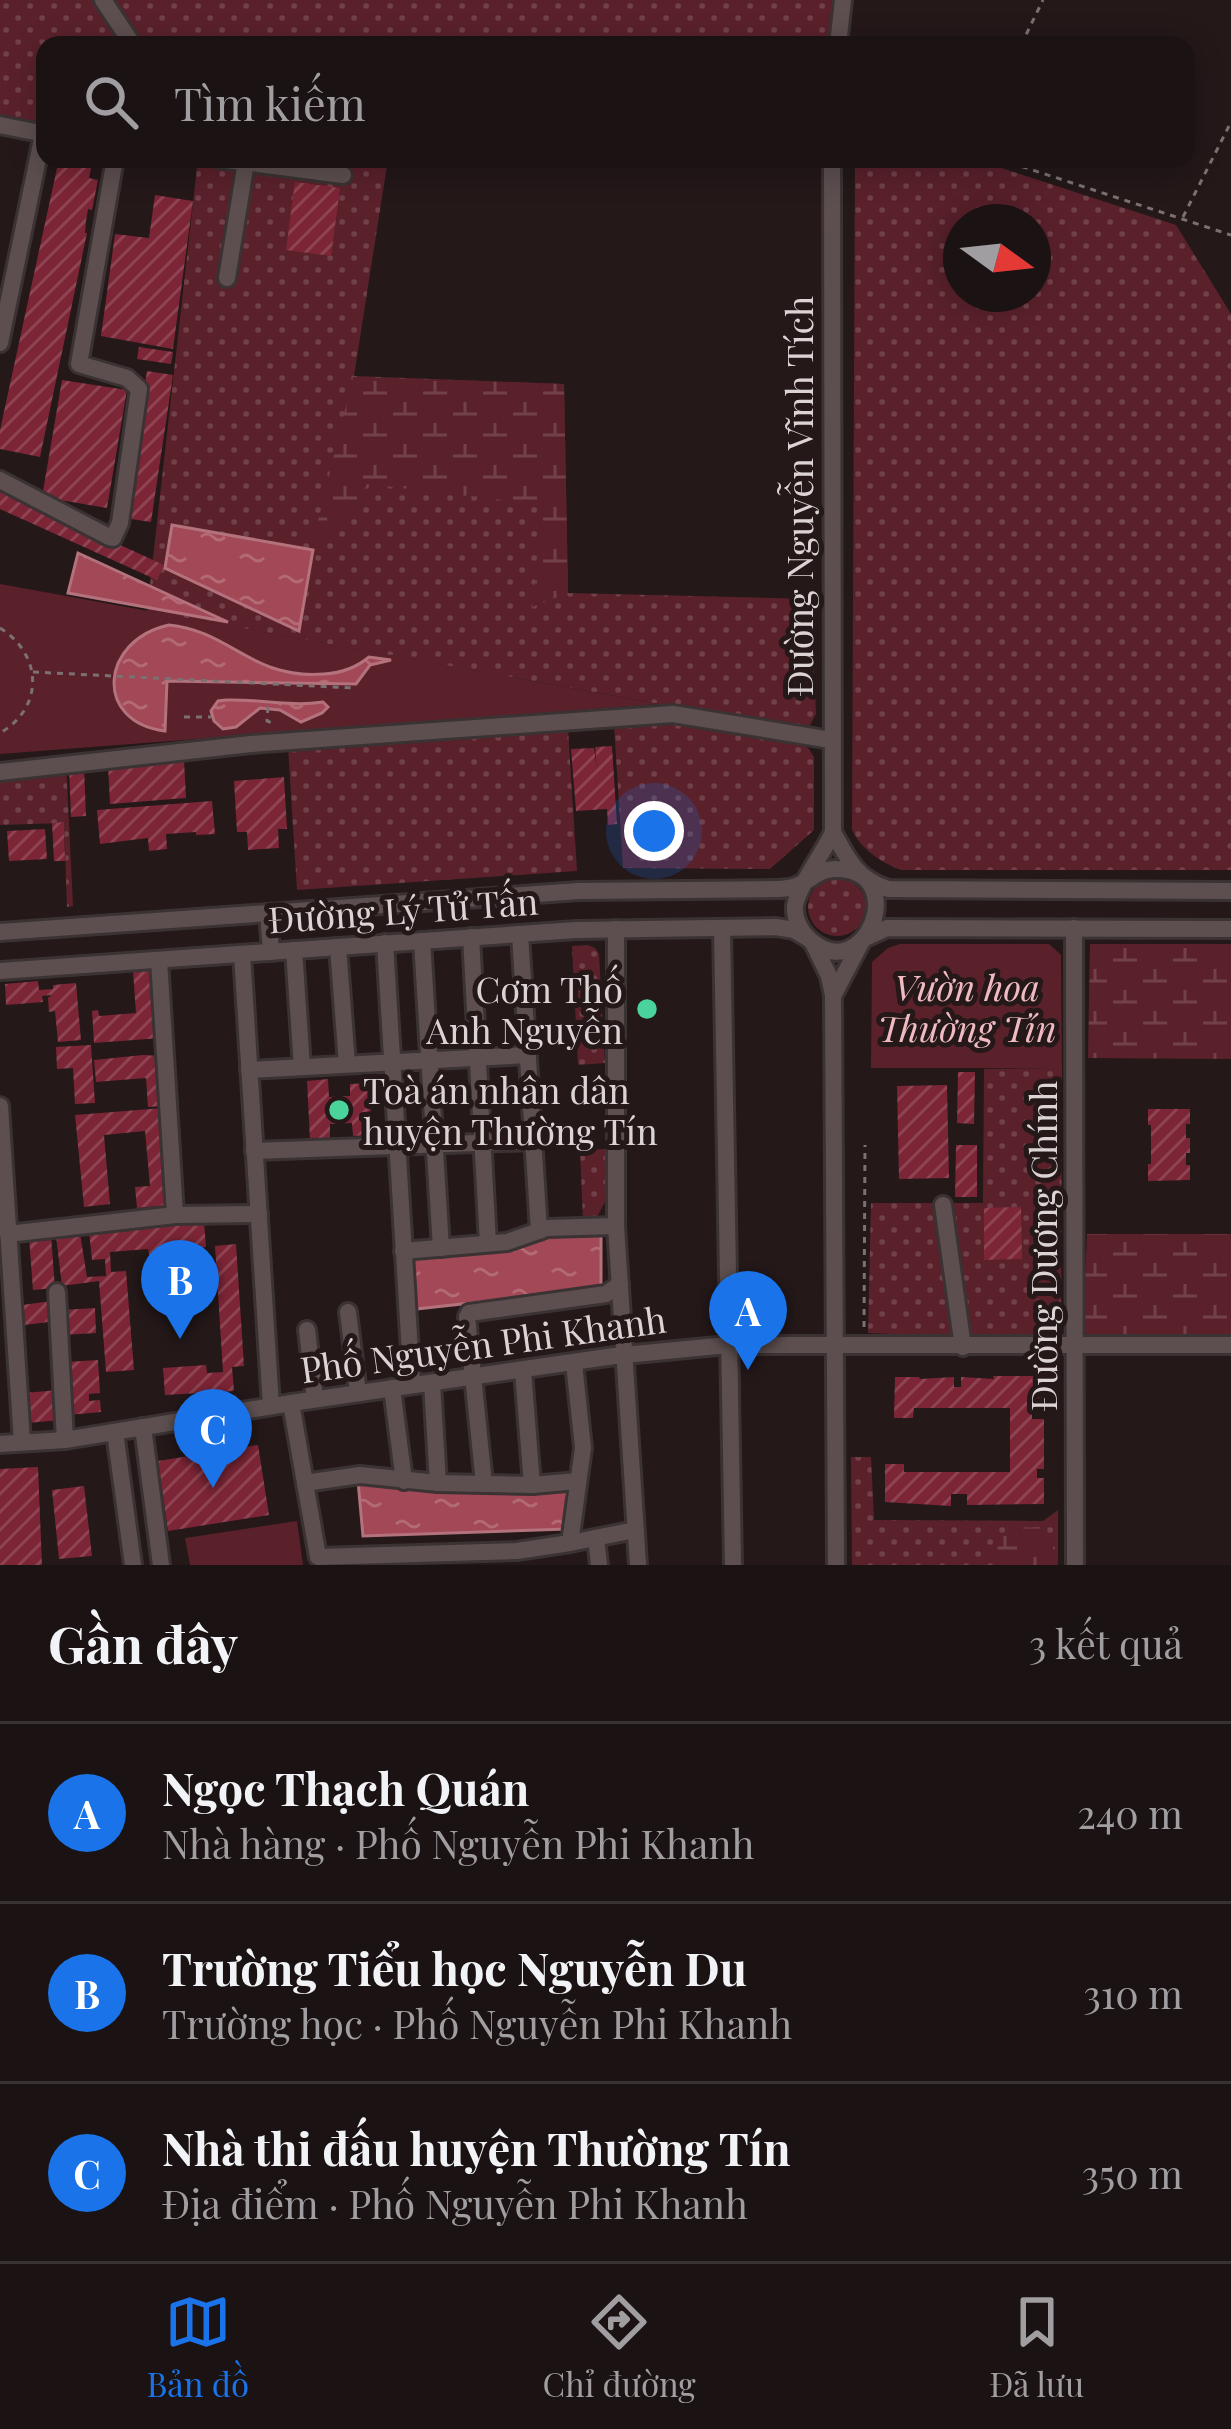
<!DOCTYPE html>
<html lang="vi">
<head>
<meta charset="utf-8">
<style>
  :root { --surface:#1b1213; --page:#282021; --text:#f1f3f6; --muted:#a09ea0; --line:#393233; --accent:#1a73e8 }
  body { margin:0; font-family:"Playfair Display",serif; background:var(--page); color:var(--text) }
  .compass { position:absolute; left:943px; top:204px; width:108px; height:108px; border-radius:50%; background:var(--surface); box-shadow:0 6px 30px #0003; rotate:105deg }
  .you { position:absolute; left:654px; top:831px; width:42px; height:42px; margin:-30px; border:9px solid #fff; border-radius:50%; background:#1a73e8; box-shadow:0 0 0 18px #1a73e833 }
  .badge { display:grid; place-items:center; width:78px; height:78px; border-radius:50%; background:var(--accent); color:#fff; font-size:39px; font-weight:700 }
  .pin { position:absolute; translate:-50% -99px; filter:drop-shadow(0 3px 6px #0008) }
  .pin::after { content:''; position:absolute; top:63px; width:42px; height:36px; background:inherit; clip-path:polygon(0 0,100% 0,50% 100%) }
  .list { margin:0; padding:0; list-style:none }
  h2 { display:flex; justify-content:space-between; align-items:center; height:156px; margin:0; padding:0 48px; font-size:51px }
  h2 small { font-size:39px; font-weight:400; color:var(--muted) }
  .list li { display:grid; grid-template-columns:78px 1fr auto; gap:36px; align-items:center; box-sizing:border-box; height:180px; padding:0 48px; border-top:3px solid var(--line) }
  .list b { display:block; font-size:45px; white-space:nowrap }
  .list p { margin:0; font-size:39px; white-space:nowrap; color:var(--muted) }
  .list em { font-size:39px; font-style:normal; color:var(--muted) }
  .icon { flex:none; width:66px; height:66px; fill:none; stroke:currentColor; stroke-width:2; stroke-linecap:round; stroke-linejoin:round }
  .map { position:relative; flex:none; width:1231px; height:1565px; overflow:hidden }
  .search { position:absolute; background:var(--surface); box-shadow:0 6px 30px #0003; left:36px; right:36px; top:36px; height:132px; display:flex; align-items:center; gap:30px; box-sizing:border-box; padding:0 42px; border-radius:24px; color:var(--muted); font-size:45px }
  .sheet { height:696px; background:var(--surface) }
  nav { display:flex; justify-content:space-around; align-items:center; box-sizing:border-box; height:168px; border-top:3px solid var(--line); background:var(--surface); font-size:33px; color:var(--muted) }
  nav a { display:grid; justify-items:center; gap:6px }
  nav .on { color:var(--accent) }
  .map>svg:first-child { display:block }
  .grass { fill:url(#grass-dots); fill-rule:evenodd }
  .wetland { fill:url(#wetland-marsh) }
  .park { fill:#5a212b }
  .water { fill:url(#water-ripples); stroke:#b3727c; stroke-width:3 }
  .building { fill:url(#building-hatch) }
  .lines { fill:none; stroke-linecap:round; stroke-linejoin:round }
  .minor-casing { stroke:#3a3233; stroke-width:22 }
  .path { stroke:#7b7172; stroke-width:3; stroke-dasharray:6 6; stroke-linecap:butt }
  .minor { stroke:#5d4f50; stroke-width:16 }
  .poi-dot { fill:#4ad49c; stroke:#241819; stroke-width:4.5 }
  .labels { text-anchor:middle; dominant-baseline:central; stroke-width:10; stroke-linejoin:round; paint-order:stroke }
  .street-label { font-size:36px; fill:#dbd3d4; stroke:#241819 }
  .park-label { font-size:36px; font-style:italic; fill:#efbbc0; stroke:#241819 }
  .poi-label { font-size:36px; fill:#dbd3d4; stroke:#241819; text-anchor:end }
</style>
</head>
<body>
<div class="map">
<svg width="1231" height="1565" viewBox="0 0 1231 1565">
  <defs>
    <pattern id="grass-dots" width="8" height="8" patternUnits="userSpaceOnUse" patternTransform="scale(3)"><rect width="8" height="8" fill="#5a212b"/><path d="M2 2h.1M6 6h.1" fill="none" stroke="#714049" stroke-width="1.8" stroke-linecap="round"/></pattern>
    <pattern id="wetland-marsh" width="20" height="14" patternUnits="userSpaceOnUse" patternTransform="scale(3)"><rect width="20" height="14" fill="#5a212b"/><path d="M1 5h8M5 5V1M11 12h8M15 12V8" fill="none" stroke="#714049"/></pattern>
    <pattern id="water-ripples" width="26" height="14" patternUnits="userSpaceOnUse" patternTransform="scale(3)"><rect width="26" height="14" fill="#a24856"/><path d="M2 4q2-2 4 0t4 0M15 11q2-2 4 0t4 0" fill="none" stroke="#b26a75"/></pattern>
    <pattern id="building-hatch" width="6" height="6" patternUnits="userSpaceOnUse" patternTransform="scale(3)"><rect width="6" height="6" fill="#7c2536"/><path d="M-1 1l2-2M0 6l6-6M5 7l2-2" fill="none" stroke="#8e4452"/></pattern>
  </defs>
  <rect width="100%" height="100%" fill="#241819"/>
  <g class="grass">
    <path d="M0,0h833l-4,45h-784v80l-45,-9z"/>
    <path d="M198,159h190l-34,217 210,8 4,209 243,6 5,115 -6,11 -9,2 -142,-23 -512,-93z"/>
    <path d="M855,159h119l202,66 55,89v556h-330c-19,-7 -42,-22 -49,-41zM961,222h72v72h-72z"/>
    <path d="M674,722l121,18 14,9 5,8v73l-44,39 -147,-1 -9,-143z"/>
    <path d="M568,729l9,142 -280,19 -9,-143z"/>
    <path d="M66,762l7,144 -6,1 -3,-84 -64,2v-58z"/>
    <circle cx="837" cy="907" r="29"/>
    <path d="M588,945l7,3 4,6 6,109 -27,2 -6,-119z"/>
    <path d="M1062,1068l-1,255 -3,8 -13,9 -177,-7 3,-130h112l1,-134z"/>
    <path d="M605,1149l1,51 -11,21h-12l-3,-71z"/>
    <path d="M851,1457h20l3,63 169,1 15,-11v55h-206z"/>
  </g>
  <g class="wetland">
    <path d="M353,377l211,7 4,209 -36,14 11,-102 -176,-21 -10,22 -44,36z"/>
    <path d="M1090,944h141v115l-143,-1z"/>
    <path d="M1087,1234h144v107l-136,-3 -8,-3 -4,-8z"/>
    <path d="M1039,1527l16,17 -1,13 -8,8h-51l4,-3c-7,-36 11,-33 40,-35z"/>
  </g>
  <g class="park">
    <path d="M0,584l659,120 -659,50z"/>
    <path d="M900,944h149l12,11 1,113h-191l1,-106 16,-14z"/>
    <path d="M297,1521l6,44h-113l-5,-27z"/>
  </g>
  <g class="water">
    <path d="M172,525l141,25 -14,81 -134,-63z"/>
    <path d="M78,553l150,69 -160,-29z"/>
    <path d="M169,625c62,6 83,55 155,49 17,-1 32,-6 45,-17l22,3 -21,5 -14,19 -189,-3 -2,50c-72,-9 -65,-91 4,-106z"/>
    <path d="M226,700c34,-1 64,7 97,2l5,5 -6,6 -21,9 -21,-12 -20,-2 -24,19 -13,2 -9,-8 -3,-10 7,-10z"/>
    <path d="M601,1231v58l-185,20 -7,-49 92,-9 46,-14z"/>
    <path d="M358,1481l209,9 -1,39 -203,7z"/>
  </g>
  <g class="building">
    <path d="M59,159l33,4 -3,15 9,2 -6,30 -4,-1 -2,12 -1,12h2l-47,224 -40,-8v-19z"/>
    <path d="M295,182l45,6 -9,68 -45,-6z"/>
    <path d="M155,195l38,6 -20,148 -72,-13 14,-102 34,4z"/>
    <path d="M139,347l34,5 -2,12 -34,-5z"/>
    <path d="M147,371l26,4 -22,147 -27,-4z"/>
    <path d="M62,380l65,10 -20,118 -65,-11z"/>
    <path d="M0,490l164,75 -7,15 -157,-71z"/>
    <path d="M612,746l5,78 -9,1 -1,-16 -31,2 -5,-62 23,-1 3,20 -2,-21z"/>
    <path d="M184,760l2,38 -76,6 -2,-39z"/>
    <path d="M69,767h15l2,49 -15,1z"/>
    <path d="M284,777l3,52h-9l1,19 -31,2 -1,-18h-10l-3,-51z"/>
    <path d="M212,801l3,33 -19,1v-3l-30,2 1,15 -18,2 -1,-13 -48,6 -3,-34z"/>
    <path d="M64,822l1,39h-11l-2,-38z"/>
    <path d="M45,829l2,30 -38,2 -2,-30z"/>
    <path d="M155,969l6,69 -67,5 -2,-32 6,-1 1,6 37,-3 -3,-42z"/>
    <path d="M38,981l1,9 14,-1v-4l23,-2 5,57 -23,2 -3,-31 -6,1 -1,-14 4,-3 -10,1 1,6 -37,3 -1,-21z"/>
    <path d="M91,1045l4,58 -20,1 -2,-36 -16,1 -1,-22z"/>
    <path d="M143,1055l18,1 4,50 -17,1 -2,-29 -50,4 -2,-22z"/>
    <path d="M958,1072h17l-1,52 -17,-1z"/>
    <path d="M328,1079l1,18 21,-1v-12l19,-1 3,52 -19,1 -1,-13 -22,1v15l-20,1 -3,-59z"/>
    <path d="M947,1085l2,93 -50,1 -2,-93z"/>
    <path d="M163,1108l8,97 -34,3 -2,-21 15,-1 -5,-55 -41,4 6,69 -26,3 -9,-92z"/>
    <path d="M1148,1109h42v15h-4v14h4v15h-4v12h4v15l-42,1v-17h3v-39h-3z"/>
    <path d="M956,1145h21v52h-22z"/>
    <path d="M1021,1207l1,52 -38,1v-52z"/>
    <path d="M204,1222l2,25 -57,8 -1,-6 -38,3 1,20 15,-1 8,99 -28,2 -7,-91 -37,5 -6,-50 24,-3 7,44 19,-1 -1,-17 -13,1 -3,-29z"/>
    <path d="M51,1235l4,53 -22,2 -4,-53z"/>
    <path d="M236,1244l8,122 -12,1 2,24 -69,4 -2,-27 43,-3 1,8 16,-1 -8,-126z"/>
    <path d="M52,1301l4,20 -31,4 -3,-20z"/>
    <path d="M95,1308l1,25 -33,2 -1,-25z"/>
    <path d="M98,1360l2,33 -11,1v7l11,-1 1,12 -33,3 -2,-53z"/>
    <path d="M993,1376h50v26h-11v17h12v50h-7v9h7v26l-77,1v-11h-16v12l-66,-4v-38h19v8h106v-64h-96l-1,10h-19l1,-41h24l1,2 34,-2v10h7v-10l33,2z"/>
    <path d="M58,1390l3,30 -34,3 -2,-30z"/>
    <path d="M258,1445l11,70 -101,16 -10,-70z"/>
    <path d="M38,1467l4,98h-42v-96z"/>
    <path d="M84,1486l8,70 -33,3 -7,-69z"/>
  </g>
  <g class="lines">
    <g class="minor-casing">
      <g id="minor">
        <path d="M103,0l30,45"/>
        <path d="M838,45l5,-45"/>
        <path d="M0,125l45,9"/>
        <path d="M219,159l124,16"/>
        <path d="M227,278l19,-116"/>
        <path d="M0,343l43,-209"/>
        <path d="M0,480l109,57 4,1 7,-15 19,-134 -12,-11 -48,-14 36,-205"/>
        <path d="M0,772l251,-28 422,-30 158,26"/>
        <path d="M833,832c15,28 24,47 55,57l343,2"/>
        <path d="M268,913l3,39"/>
        <path d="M722,928l11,637"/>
        <path d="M1074,928l1,637"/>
        <path d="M616,929v297l22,339"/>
        <path d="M0,932l579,-41 199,-2c3,0 14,-1 18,-3 15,-5 23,-18 41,-17 75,1 28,121 -28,70 -9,-8 -15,-21 -14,-33 2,-18 29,-54 38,-74l-1,-673"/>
        <path d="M520,934l19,297"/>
        <path d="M471,937l17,306"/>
        <path d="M422,941l19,307"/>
        <path d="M385,943l27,442"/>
        <path d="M813,943l16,33 4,19 3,570"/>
        <path d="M338,947l9,117"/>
        <path d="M294,950l8,117"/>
        <path d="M242,954l29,452"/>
        <path d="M159,960l16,255"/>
        <path d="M0,971l576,-41 200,-3 18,3 12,7"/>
        <path d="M834,994l29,-55 24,-11 344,1"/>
        <path d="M249,1070l279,-15"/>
        <path d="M0,1106l22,336"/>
        <path d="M254,1151l280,-10"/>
        <path d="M943,1205l20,142"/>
        <path d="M8,1234l167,-19 84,-1"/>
        <path d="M403,1251l104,-9 40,-14 69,-2"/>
        <path d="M57,1292l8,148"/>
        <path d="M348,1312l10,81"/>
        <path d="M307,1330l8,69"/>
        <path d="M523,1371l9,114"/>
        <path d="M432,1383l6,100"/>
        <path d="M392,1388l12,93"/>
        <path d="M291,1403l27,154 199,-6 53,-8 65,-13"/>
        <path d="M143,1427l18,138"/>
        <path d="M115,1432l18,133"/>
        <path d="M0,1444l65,-4 226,-37 323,-47 114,-11h503"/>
        <path d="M483,1474l-16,-157 2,-4 137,-19 14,-10"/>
        <path d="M305,1483l55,-8 78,8 94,2 46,-4"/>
        <path d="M596,1538l3,27"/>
        <path d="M570,1543l13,-95 -9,-85"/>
      </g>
    </g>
    <g class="path">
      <path d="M1021,45l22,-45"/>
      <path d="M999,159l232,76"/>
      <path d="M1183,217l48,-95"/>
      <path d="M0,628c42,26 45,79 0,105"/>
      <path d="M33,672l321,16"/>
      <path d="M268,707l-1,14 8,3"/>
      <path d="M184,717h27"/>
      <path d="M864,1327l1,-182"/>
    </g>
    <use href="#minor" class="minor"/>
  </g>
  <g class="poi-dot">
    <circle cx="647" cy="1009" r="12"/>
    <circle cx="339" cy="1110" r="12"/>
  </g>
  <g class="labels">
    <g class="street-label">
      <text transform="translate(798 496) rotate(-90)">Đường Nguyễn Vĩnh Tích</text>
      <text transform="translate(403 909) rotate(-4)">Đường Lý Tử Tấn</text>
      <text transform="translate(1042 1246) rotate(-90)">Đường Dương Chính</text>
      <text transform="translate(483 1343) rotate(-8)">Phố Nguyễn Phi Khanh</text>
    </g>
    <g class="park-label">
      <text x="967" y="986">Vườn hoa<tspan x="967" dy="41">Thường Tín</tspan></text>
    </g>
    <g class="poi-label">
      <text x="623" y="988">Cơm Thố<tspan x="623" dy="41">Anh Nguyễn</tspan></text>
      <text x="363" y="1089" text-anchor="start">Toà án nhân dân<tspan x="363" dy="41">huyện Thường Tín</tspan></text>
    </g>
  </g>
</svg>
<svg class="compass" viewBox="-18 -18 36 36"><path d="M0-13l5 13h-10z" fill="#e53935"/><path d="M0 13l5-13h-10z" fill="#a09ea0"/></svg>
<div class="you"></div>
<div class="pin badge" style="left:748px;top:1370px">A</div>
<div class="pin badge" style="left:180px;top:1339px">B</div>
<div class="pin badge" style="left:213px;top:1488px">C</div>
<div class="search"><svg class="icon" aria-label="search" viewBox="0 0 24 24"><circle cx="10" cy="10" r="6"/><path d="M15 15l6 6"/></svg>Tìm kiếm</div>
</div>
<section class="sheet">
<h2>Gần đây<small>3 kết quả</small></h2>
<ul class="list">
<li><span class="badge">A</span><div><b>Ngọc Thạch Quán</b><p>Nhà hàng · Phố Nguyễn Phi Khanh</p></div><em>240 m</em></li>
<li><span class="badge">B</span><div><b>Trường Tiểu học Nguyễn Du</b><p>Trường học · Phố Nguyễn Phi Khanh</p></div><em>310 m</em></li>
<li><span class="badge">C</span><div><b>Nhà thi đấu huyện Thường Tín</b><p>Địa điểm · Phố Nguyễn Phi Khanh</p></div><em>350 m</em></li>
</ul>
</section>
<nav>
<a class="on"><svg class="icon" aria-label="map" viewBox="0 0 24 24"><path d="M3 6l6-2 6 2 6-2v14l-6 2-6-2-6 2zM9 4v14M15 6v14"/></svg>Bản đồ</a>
<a><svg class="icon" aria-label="directions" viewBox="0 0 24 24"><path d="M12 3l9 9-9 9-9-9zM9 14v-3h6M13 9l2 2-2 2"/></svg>Chỉ đường</a>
<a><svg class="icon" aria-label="saved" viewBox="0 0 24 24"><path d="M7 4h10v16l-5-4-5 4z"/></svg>Đã lưu</a>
</nav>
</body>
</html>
